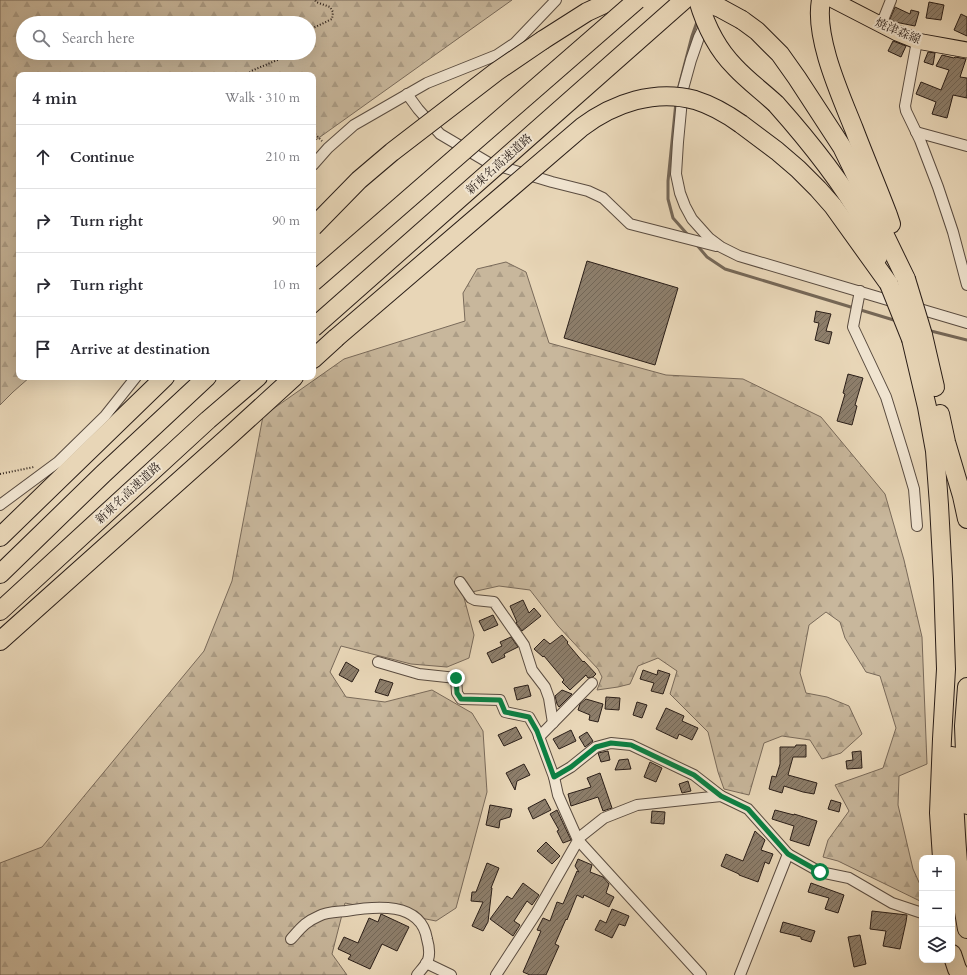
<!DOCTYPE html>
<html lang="en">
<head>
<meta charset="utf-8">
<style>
  :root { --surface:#fff; --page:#f2f2f3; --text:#2b2b33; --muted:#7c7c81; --line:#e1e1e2 }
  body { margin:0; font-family:Cardo,"Noto Serif JP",serif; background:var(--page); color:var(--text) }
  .controls { position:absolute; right:12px; bottom:12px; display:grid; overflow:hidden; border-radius:8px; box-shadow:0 4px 16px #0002 }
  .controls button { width:36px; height:36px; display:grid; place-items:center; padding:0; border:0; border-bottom:1px solid var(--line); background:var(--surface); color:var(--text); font:20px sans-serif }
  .stop { position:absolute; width:12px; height:12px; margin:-9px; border:3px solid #0b8043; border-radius:50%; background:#fff }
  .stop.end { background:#0b8043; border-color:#fff; box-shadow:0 1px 4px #0008 }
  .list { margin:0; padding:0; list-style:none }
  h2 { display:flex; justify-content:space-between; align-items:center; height:52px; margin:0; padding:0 16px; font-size:17px }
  h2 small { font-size:13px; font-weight:400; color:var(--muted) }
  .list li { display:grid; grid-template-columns:26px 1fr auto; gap:12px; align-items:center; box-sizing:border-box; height:64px; padding:0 16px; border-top:1px solid var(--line) }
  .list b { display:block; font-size:15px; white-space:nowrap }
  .list em { font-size:13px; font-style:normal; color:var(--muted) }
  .icon { flex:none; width:22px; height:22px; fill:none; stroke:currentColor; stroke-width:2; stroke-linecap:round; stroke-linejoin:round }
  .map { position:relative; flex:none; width:967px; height:975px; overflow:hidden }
  .search { position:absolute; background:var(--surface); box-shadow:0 4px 16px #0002; left:16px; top:16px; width:300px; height:44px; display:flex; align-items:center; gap:10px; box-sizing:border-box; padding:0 14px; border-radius:22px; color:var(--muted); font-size:15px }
  .panel { position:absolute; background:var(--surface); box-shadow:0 4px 16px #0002; left:16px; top:72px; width:300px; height:308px; border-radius:8px }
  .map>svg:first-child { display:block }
  .forest { fill:url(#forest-firs); stroke:#796a5a; fill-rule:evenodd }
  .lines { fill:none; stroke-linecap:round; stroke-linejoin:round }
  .stream { stroke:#756757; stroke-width:3 }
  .building { fill:url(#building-hatch); stroke:#2a1e18 }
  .minor-casing { stroke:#5a4c40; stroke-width:12 }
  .primary-casing { stroke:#2a1e18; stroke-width:17 }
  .motorway-casing { stroke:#2a1e18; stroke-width:20 }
  .path { stroke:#2a1e18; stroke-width:2; stroke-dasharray:1 2; stroke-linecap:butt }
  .minor { stroke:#f0e4d0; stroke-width:10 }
  .primary { stroke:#e8d6b7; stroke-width:15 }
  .motorway { stroke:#e8d6b7; stroke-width:18 }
  .motorway-bridge-casing { stroke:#2a1e18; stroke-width:20; stroke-linecap:butt }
  .motorway-bridge { stroke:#e8d6b7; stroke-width:18 }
  .route { stroke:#0b8043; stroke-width:5 }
  .labels { text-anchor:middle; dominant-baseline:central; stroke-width:4; stroke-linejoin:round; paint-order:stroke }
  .street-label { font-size:12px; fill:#2a1e18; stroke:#f0e4d0 }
</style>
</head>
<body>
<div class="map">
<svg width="967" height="975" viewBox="0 0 967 975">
  <defs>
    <pattern id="forest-firs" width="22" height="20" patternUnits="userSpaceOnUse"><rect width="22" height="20" fill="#c8b79c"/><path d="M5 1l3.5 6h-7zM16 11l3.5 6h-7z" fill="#ac9d86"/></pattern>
    <pattern id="building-hatch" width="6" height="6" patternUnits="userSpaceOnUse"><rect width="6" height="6" fill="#8d7e6b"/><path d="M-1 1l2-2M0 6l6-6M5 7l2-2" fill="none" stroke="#736757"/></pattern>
  </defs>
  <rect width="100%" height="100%" fill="#e8d6b7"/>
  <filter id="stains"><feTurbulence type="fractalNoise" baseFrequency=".005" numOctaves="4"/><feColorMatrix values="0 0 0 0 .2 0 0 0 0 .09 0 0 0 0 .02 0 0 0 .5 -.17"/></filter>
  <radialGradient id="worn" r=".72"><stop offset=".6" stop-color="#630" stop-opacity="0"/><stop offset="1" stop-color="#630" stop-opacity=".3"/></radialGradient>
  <g class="forest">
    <path d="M0,0h512l-199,142v-67h-294v302h11l-17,15 -13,13zM23,23h286v30h-286z"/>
    <path d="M506,262l20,10 23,71 117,32 77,4 78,38 64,77 19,66 18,77 5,127 -28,12 -1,29 15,64 9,20v13l-84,-41 -15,-4 5,-17 21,-29 -14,-26 48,-17 13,-40 -16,-52 -14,-4 -21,-34 -5,-16 -14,-10 -17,13 -9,48 6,20 21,4 22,9 13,28 -21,19 -19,6 -12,-19 -28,-4 -18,7 -15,52 -25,-6 -6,-17 -10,-40 -38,-38 7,-23 -19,-13 -20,8 -8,18 -12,3 -21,3 5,-13 -4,-8 -40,-43 -28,-36 -31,-4 -36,8 11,41 -5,23 -22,9 -36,-3 -70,-18 -11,26 16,25 39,5 47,-12 40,23 11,18 4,61 -31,116 -20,13 -91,-18 -13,51 15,21h-347v-112l42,-16 162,-196 28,-70 31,-165 81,-57 121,-38 -2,-28 14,-24z"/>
  </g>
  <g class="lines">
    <g class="stream">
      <path d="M678,90l14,-54 6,-17"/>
      <path d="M676,102l-8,79v18l5,19 15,17"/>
      <path d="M696,244l11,13 18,12 172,52"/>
      <path d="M927,330l40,10"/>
    </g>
  </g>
  <g class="building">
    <path d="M929,2l15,3 -3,15 -15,-2z"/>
    <path d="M895,7l15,7 1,-4 8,2 -4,14 -20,-4 -5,-3z"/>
    <path d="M961,14l6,3v19l-13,-6z"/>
    <path d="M893,41l13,5 -5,11 -13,-6z"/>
    <path d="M928,52l7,1 -2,12 -9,-3z"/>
    <path d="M942,55l12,3 1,-1 11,2 -6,18 7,1v20l-14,-3 -6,23 -15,-4 4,-12 -20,-8 5,-12 20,8 8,-20 -13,-4z"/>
    <path d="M587,261l91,27 -23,77 -91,-27z"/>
    <path d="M816,311l15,3 -5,17 6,1 -3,12 -14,-4 4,-17 -5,-1z"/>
    <path d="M848,374l15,4 -8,27 2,1 -5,19 -15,-4 8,-27 -2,-1z"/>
    <path d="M523,600l6,13 5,-5 7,8 -19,15 -6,-8 1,-1 -7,-16z"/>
    <path d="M493,615l5,10 -14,6 -5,-10z"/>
    <path d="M562,635l6,7 -1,1 16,19 1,-1 12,13 -3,3 -5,1 -2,-3 -16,15 -8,-8 2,-2 -20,-24 -1,1 -9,-8 10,-10 6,5z"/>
    <path d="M511,637l7,10 -14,7 1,3 -13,6 -5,-10 15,-7 -2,-4z"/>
    <path d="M346,662l13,8 -7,12 -13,-7z"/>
    <path d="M643,670l14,5 1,-5 12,4 -7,20 -12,-3 3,-8 -14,-4z"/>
    <path d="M380,679l13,4 -5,13 -13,-4z"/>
    <path d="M528,685l3,11 -14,4 -3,-12z"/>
    <path d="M562,690l10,4 -13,13 -2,-3 -2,-8z"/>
    <path d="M606,697l14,1 -1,12 -14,-1z"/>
    <path d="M586,699l17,5 -5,18 -9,-2 1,-5 -12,-5 2,-6z"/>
    <path d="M637,702l10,3 -5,13 -9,-3z"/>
    <path d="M666,708l18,8 -2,5 16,7 -6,12 -13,-6 -2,5 -21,-10z"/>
    <path d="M516,727l6,11 -18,8 -6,-11z"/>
    <path d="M571,730l5,11 -17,8 -6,-10z"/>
    <path d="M587,732l6,9 -8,6 -6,-10z"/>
    <path d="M796,745h10v12h-13l-5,18 29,8 -3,11 -11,-2 -19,-6 -2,7 -13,-4 3,-13 4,1 4,-13v-17h15z"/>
    <path d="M608,751l2,9 -9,2 -3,-9z"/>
    <path d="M861,751l1,17 -15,1 -1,-8 7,-1 -1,-8z"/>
    <path d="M628,759l3,10 -16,1 4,-10z"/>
    <path d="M650,762l12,6 -6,14 -12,-5z"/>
    <path d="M524,764l6,11 -13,6 -2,9 -9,-17z"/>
    <path d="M600,773l12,35 -9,3 -5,-14 -27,9 -3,-12 23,-7 -4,-9z"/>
    <path d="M688,781l3,10 -9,2 -3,-9z"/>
    <path d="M545,799l6,11 -18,9 -5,-11z"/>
    <path d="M831,800l10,3 -2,9 -11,-3z"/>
    <path d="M490,805l22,4 -2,8 -10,3 -1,8 -13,-3z"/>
    <path d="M557,810l14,30 -8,3 -6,-12 2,-1 -9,-16z"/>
    <path d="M775,810l19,5v-1l23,7 -8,25 -19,-6 4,-14 -22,-7z"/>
    <path d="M652,811l13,1 -1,12 -13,-1z"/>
    <path d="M755,831l10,9 -4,10 12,4 -4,10 -4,-2 -7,20 -19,-7v-1l-18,-8 5,-12 17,7z"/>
    <path d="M546,842l14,14 -8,8 -15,-13z"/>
    <path d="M578,859l14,6 -2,7 13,5 6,7 -3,9 8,4 -5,10 -25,-12 -1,3 -6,-3 -10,25 -1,-1 -11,25 4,2 -13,29h-16l-7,-3 18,-41 -4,-1 6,-12 7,3 7,-19 6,2 14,-33 2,1 -4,-6z"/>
    <path d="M487,863l12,5 -8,20h1l-4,34 -5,9 -11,-5 11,-24 -12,-1 1,-9h4z"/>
    <path d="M523,883l16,12 -7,10 -5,-4 -13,20 6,4 -7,11 -23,-17 17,-23 5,3z"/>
    <path d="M811,883l33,12 -6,18 -13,-4 4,-11 -21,-6z"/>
    <path d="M612,909l17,7 -4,10 -6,-2 -7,14 -17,-8 5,-10 6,3z"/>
    <path d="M872,911l35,4 -1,7 -6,27 -17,-3 3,-15 -16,-2z"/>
    <path d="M381,914l28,13 -12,24 -15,-7 -12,25 -22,-10 3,-4 -13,-6 6,-12 14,6 11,-25 9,4z"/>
    <path d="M783,922l32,9 -4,11 -10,-3v-2l-21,-5z"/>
    <path d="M860,935l6,29 -12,3 -6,-30z"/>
  </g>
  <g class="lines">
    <g class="minor-casing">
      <g id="minor">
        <path d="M707,21l-8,16 -8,23 -8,29 -5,53 -2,32 4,19 5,13 7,13 17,19 12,9 18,9 159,47"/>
        <path d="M881,25l10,-25"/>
        <path d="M917,41l-12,65 1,5 14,29 18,47 15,45 14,53"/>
        <path d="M407,94l11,15 22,25 49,29 63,19 36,9 15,7 27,26 86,22"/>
        <path d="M916,132l51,14"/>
        <path d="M313,165l15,-17 26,-23 73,-42 70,-28 18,-12 41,-43"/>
        <path d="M860,291l-7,36 33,70 18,58 10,34 3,37"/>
        <path d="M913,307l54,16"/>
        <path d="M0,505l58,-43 47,-46 31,-39"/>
        <path d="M460,582l11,16 4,2 19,2 30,43 8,25 13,17 4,11 4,25"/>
        <path d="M378,662l41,12 37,4 1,15 4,6 39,1 5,12 24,5 8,14 17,46 4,18 20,45 123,135"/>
        <path d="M539,737l53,-54"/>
        <path d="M554,777l17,-10 25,-20 15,-4 20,2 63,30 27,21"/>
        <path d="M291,939c10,-11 14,-17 28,-23 7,-4 18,-4 27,-5 29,-5 75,-10 81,28 2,7 3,15 1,21 -2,5 -8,11 -11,15"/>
        <path d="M426,963l25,12"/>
        <path d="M496,975l41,-63 43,-75 24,-19 33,-13 84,-9 27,13 40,45 32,18 29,6 43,25 30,10"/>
        <path d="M740,975l48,-121"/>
      </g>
    </g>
    <g class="primary-casing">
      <path id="primary" d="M833,0l64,33 20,8 50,9"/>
    </g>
    <g class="motorway-casing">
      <g id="motorway">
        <path d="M821,0c-7,37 19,94 33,129 11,29 23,57 34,86l3,9"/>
        <path d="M742,20l15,11 23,23 17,24 45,69 64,132"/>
        <path d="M543,40l44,-28 26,-12"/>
        <path d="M776,104c32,36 63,74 87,116 6,12 10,25 15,37"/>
        <path d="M741,124l36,27 21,18 20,20 15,17 56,78"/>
        <path d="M923,335l12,52"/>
        <path d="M911,339l16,68 8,44 4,54 4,74 3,90 -4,70 -3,74 3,45"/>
        <path d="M313,359l23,-21"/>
        <path d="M940,414l6,28 16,54 5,23"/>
        <path d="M0,537l165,-160"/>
        <path d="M0,574l103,-100 104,-97"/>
        <path d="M0,611l208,-191 50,-43"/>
        <path d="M0,641l226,-202 68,-62"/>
        <path d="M967,687l-3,39 3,79"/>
        <path d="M952,756c3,59 4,115 15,173"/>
        <path d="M952,954l5,15 4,6"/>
      </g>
    </g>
    <g class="path">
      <path d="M309,30l23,-11 1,-7 -3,-5 -14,-5 -1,-2"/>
      <path d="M248,75l3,-4 36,-15 2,-3"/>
      <path d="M313,132l9,9"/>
      <path d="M0,474l34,-7"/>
    </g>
    <use href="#minor" class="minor"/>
    <use href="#primary" class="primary"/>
    <use href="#motorway" class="motorway"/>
    <g class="motorway-bridge-casing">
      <g id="motorway-bridge">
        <path d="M698,0c7,24 19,49 37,67 12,13 28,25 41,37"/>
        <path d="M699,0l21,8 22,12"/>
        <path d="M313,227l46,-47 33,-28 104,-80 47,-32"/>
        <path d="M906,279l17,56"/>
        <path d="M313,282l324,-282"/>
        <path d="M889,284l22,55"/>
        <path d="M313,328l371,-328"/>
        <path d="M336,338l246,-211c32,-24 73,-38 113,-27 16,5 32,14 46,24"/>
      </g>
    </g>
    <use href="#motorway-bridge" class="motorway-bridge"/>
  </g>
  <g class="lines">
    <path class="route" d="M456,678l1,15 4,6 39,1 5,12 24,5 8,14 17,46 17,-10 25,-20 15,-4 20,2 63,30 27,21 27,13 40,45 32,18"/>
  </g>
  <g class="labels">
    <g class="street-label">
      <text transform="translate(898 31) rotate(23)">焼津森線</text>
      <text transform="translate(499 164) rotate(-42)">新東名高速道路</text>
      <text transform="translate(128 493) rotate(-43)">新東名高速道路</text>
    </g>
  </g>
  <rect width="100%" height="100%" filter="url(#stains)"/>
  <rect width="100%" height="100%" fill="url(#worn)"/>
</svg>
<div class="controls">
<button>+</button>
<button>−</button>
<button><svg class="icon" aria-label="layers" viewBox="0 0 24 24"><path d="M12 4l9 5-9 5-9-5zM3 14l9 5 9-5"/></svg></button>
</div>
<div class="stop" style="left:820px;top:872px"></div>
<div class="stop end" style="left:456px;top:678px"></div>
<div class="search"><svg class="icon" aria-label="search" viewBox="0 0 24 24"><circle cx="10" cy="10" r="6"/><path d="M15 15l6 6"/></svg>Search here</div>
<section class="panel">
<h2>4 min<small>Walk · 310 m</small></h2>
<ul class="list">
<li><svg class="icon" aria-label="ahead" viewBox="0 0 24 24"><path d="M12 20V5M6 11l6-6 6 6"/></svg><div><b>Continue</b></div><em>210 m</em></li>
<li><svg class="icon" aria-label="right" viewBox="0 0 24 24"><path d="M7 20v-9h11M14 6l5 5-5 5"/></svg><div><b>Turn right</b></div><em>90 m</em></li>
<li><svg class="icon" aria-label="right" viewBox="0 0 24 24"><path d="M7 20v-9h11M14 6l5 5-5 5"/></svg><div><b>Turn right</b></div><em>10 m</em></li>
<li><svg class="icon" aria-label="arrive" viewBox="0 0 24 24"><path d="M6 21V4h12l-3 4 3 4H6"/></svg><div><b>Arrive at destination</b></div></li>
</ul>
</section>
</div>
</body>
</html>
